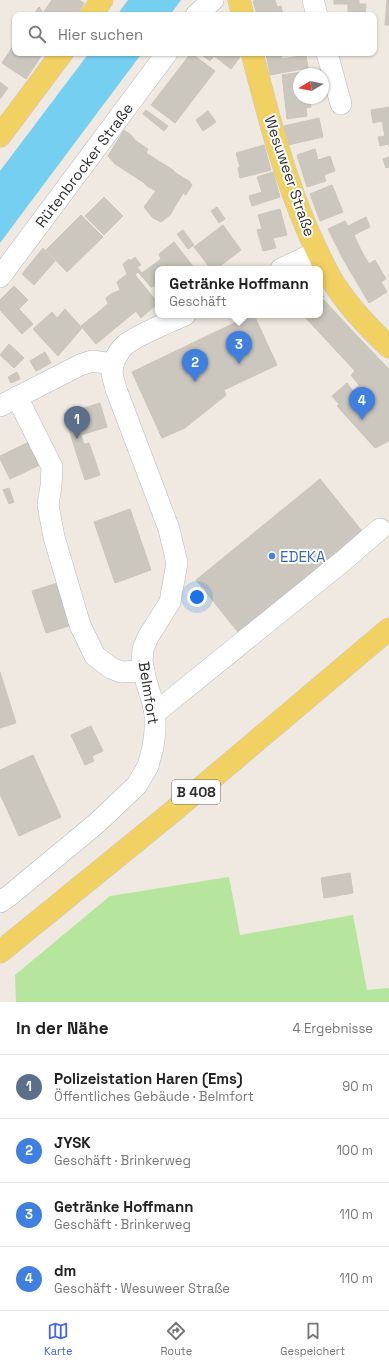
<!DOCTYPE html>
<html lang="de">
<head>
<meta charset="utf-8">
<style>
  :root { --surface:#fff; --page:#f2f2f2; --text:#222; --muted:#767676; --line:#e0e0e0; --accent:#4264fb }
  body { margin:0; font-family:"Space Grotesk",sans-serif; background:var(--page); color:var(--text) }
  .compass { position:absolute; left:293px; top:68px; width:36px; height:36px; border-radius:50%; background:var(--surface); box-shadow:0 1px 3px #0004; rotate:260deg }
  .you { position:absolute; left:197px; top:597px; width:14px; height:14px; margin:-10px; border:3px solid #fff; border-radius:50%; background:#1a73e8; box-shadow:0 0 0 6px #1a73e833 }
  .badge { display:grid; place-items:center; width:26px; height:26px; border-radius:50%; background:var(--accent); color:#fff; font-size:13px; font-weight:700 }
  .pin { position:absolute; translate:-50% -33px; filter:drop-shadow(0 1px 2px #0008) }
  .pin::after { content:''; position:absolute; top:21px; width:14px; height:12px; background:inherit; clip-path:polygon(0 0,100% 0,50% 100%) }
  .popup { position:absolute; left:155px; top:266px; width:168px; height:52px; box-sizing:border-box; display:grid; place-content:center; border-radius:8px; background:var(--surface); filter:drop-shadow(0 1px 3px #0005); font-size:13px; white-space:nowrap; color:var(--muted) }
  .popup b { font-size:15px; color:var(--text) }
  .popup::after { content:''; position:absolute; left:50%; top:100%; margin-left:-8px; border:8px solid transparent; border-top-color:var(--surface) }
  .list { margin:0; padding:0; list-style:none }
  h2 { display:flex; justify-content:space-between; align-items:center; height:52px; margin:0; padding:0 16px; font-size:17px }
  h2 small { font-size:13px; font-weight:400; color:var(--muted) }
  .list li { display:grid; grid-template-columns:26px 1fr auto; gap:12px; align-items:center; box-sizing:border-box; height:64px; padding:0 16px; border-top:1px solid var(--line) }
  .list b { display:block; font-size:15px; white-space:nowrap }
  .list p { margin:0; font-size:13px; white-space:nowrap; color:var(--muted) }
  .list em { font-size:13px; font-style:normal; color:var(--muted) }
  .icon { flex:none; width:22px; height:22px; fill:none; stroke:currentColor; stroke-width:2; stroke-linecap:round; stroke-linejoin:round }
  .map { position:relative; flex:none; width:389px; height:1002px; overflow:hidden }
  .search { position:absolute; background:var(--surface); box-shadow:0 1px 3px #0004; left:12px; right:12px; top:12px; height:44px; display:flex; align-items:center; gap:10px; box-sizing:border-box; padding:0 14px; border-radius:8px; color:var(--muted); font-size:15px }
  .sheet { height:308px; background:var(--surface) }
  nav { display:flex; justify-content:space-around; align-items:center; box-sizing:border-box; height:56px; border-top:1px solid var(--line); background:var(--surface); font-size:11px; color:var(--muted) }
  nav a { display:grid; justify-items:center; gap:2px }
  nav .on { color:var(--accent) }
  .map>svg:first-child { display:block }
  .green { fill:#b6e59e }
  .water { fill:#75cff0 }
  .building { fill:#cbc7bf; stroke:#cbc5ba }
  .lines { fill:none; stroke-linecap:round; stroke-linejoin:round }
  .minor-casing { stroke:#b4b7c1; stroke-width:22 }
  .major-casing { stroke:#c9c9c9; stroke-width:23 }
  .minor { stroke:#fff; stroke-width:21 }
  .major { stroke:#f2d163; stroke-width:22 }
  .shop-dot { fill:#3f7fe0; stroke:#fff; stroke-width:1.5 }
  .labels { text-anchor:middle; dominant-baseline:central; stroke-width:4; stroke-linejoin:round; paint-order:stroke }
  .shield { fill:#fff; stroke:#6d6d6d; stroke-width:1 }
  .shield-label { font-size:14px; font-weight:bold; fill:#2e2e2e }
  .street-label { font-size:15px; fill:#2e2e2e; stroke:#fff }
  .shop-label { font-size:15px; fill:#366cbe; stroke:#fff; text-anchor:start }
</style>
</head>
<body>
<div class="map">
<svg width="389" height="1002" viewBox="0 0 389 1002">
  <rect width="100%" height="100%" fill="#efe9e1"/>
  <path class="green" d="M229,877l11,58 113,-20 14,75 22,-2v14h-373l-1,-27 95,-79z"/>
  <g class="water">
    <path d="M128,0h53l-11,15h-53z"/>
    <path d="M89,53h53l-142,190v-72z"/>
  </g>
  <g class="building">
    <path d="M52,0h27l5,3 -7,12h-27l-6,-4z"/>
    <path d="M258,0h17l2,7 4,-1 2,9h-26l-4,-14z"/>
    <path d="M334,0h25v4h7l-1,11h-17v-11h-14z"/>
    <path d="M387,0h2v25h-4z"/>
    <path d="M39,7l6,8h-12z"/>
    <path d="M15,43v10h23l4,2 -16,24 -24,-16z"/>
    <path d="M191,53l24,18 -40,52 -24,-18z"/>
    <path d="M199,53h40l1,4 -9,12 -17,-13 -4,5z"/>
    <path d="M266,53h15l1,6 24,-4 2,13 -38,7z"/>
    <path d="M302,72v2h-3v24h11l1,9 -5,1 1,8 -20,3 -5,-44z"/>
    <path d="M0,82l8,6 -8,11z"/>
    <path d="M389,107v40l-1,-3 -8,2 -2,-9 7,-1 -3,-15 -9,2 -2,-13z"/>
    <path d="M146,110l22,16 -4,5 -21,-17z"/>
    <path d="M208,111l8,11 -13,9 -7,-11z"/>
    <path d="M319,118l4,19 -35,8 -4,-19z"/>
    <path d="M124,130l7,5 5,6 12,8 -2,4 27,17 4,4 12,7 3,4 -6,10 -3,-2 -13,22 -9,7 -8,-4 -9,-11 12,-16 -9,-5 -4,-4 -28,-18 -7,-8z"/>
    <path d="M264,145l7,25 -31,8 -2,-10 2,-1 -4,-14z"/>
    <path d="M315,149l3,11 12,-4 5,15 -11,4 2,6 -19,6 -10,-32z"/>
    <path d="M389,157v10l-3,1 -3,-9z"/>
    <path d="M273,172l7,25 -28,9 -3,-10 13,-4 -5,-15z"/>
    <path d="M332,185l11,27 -23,9 -10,-27z"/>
    <path d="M104,197l19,19 -19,19 -19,-19z"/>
    <path d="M217,207l8,12 -6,4 -8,-12z"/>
    <path d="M280,209l7,26 -14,3 3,10 -13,3 -6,-21 5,-1 -4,-14z"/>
    <path d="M81,215l22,22 -36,35 -21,-22z"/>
    <path d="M366,217l4,10 -16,8 7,15 -18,9 -15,-30 17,-8 3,5z"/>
    <path d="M223,225l18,25 -25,19h-5l-17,-22z"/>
    <path d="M183,230l11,15 -6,4 -11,-15z"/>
    <path d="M174,242l21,27h-37v17l-1,-1 -6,2 -13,-15 -3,3 23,28 -17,15 -5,-7 -40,33 -15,-18 27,-22 -2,-6 5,-4 9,-4 -3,-8 10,-8 -4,-10 6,-5 1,2 5,-4 6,8 -4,2 5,6 19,-14 -2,-5z"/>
    <path d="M43,248l12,13 -21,24 -12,-11z"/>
    <path d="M361,250l8,14 6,-4 11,19 -5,3 6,10 -18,11 -26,-44z"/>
    <path d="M14,286l14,14 -9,9 14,15 -11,10 -22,-24v-10z"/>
    <path d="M320,292l4,5 -2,1 39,42 -19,17 -39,-42h17z"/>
    <path d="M65,309l17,19 -24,28 -25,-27 19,-17 5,6z"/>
    <path d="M251,315h3l23,50 -53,25 2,5 -41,33 -23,10 -30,-66z"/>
    <path d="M361,340l22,23 -24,22 -8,-10 4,-4 -13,-14z"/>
    <path d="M9,344l15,14 -10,10 -14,-13z"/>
    <path d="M45,352l6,11 -15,8 -6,-10z"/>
    <path d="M383,363l6,6v72l-14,7 -38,-42z"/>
    <path d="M17,372l3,7 -9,4 -3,-6z"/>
    <path d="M347,383l6,8 -14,13 -7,-8z"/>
    <path d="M100,403l7,24 -26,8 3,9 5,-1 11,32 -15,5 -21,-66z"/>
    <path d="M31,441l11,23 -32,15 -10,-20v-3z"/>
    <path d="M320,479l46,57 -124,101 -46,-57z"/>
    <path d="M9,488l5,14 -5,2 -6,-14z"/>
    <path d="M130,509l21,61 -36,13 -21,-61z"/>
    <path d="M58,583l14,42 -26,8 -14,-42z"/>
    <path d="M0,672l16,51 -16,5z"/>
    <path d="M91,726l12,25 -11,5 2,5 -9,4 -14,-30z"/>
    <path d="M33,755l28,62 -42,19 -19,-42v-24z"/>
    <path d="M350,873l3,20 -29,5 -3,-20z"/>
  </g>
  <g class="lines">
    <g class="minor-casing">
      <g id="minor">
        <path d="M313,0l4,15"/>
        <path d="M196,15l17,-15"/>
        <path d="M327,53l14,51"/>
        <path d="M281,269l36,-17"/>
        <path d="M0,277l167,-224"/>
        <path d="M17,397l35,70 -1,19 -3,19 6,32 26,88 15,31 16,12 10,4 23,-1"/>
        <path d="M0,406l80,-41 12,-4 21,3c3,-7 6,-14 12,-19 13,-11 43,-22 60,-30"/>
        <path d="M155,713l188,-152 37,-32"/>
        <path d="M0,902l9,-6 88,-73 40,-38 11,-19 5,-19 2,-16v-18l-3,-13 -6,-19 -4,-19 1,-13 5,-12 22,-35 7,-39 -8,-34 -53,-140 -4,-15 1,-10"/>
      </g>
    </g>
    <g class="major-casing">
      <g id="major">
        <path d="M239,0l4,15"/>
        <path d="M91,15l11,-15"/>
        <path d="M252,53c16,62 32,124 58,183 8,16 15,34 25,49 14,22 35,44 54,62"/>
        <path d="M0,136l62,-83"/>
        <path d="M0,952l171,-139 218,-184"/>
      </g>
    </g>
    <use href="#minor" class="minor"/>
    <use href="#major" class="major"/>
  </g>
  <circle class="shop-dot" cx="272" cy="556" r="4"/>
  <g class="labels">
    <rect class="shield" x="172" y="780" width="48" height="24" rx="3"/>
    <g class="shield-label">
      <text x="196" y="792">B 408</text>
    </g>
    <g class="street-label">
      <text transform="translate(84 165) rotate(-53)">Rütenbrocker Straße</text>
      <text transform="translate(290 176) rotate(71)">Wesuweer Straße</text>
      <text transform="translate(149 693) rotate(81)">Belmfort</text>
    </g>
    <g class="shop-label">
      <text x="280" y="556">EDEKA</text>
    </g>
  </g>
</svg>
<svg class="compass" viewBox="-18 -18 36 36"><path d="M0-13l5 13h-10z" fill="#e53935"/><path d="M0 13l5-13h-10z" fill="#767676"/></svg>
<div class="you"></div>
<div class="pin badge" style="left:77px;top:439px;background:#5c6f8a">1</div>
<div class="pin badge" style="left:195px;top:382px;background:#3f7fe0">2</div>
<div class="pin badge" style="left:239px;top:364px;background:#3f7fe0">3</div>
<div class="popup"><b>Getränke Hoffmann</b>Geschäft</div>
<div class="pin badge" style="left:362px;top:420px;background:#3f7fe0">4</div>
<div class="search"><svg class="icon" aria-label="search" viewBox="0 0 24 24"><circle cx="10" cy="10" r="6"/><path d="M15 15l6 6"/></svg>Hier suchen</div>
</div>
<section class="sheet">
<h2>In der Nähe<small>4 Ergebnisse</small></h2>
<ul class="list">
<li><span class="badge" style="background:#5c6f8a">1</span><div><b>Polizeistation Haren (Ems)</b><p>Öffentliches Gebäude · Belmfort</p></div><em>90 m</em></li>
<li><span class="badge" style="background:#3f7fe0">2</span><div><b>JYSK</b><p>Geschäft · Brinkerweg</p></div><em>100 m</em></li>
<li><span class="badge" style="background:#3f7fe0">3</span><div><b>Getränke Hoffmann</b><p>Geschäft · Brinkerweg</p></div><em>110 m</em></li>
<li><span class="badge" style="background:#3f7fe0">4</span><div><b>dm</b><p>Geschäft · Wesuweer Straße</p></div><em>110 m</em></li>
</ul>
</section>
<nav>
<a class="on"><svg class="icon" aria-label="map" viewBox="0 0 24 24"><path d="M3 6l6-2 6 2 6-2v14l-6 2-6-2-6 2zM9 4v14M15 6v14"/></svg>Karte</a>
<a><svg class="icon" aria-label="directions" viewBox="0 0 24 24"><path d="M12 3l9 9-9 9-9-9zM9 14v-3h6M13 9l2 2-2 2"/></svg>Route</a>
<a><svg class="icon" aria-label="saved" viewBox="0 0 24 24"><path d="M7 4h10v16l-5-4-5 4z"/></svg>Gespeichert</a>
</nav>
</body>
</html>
